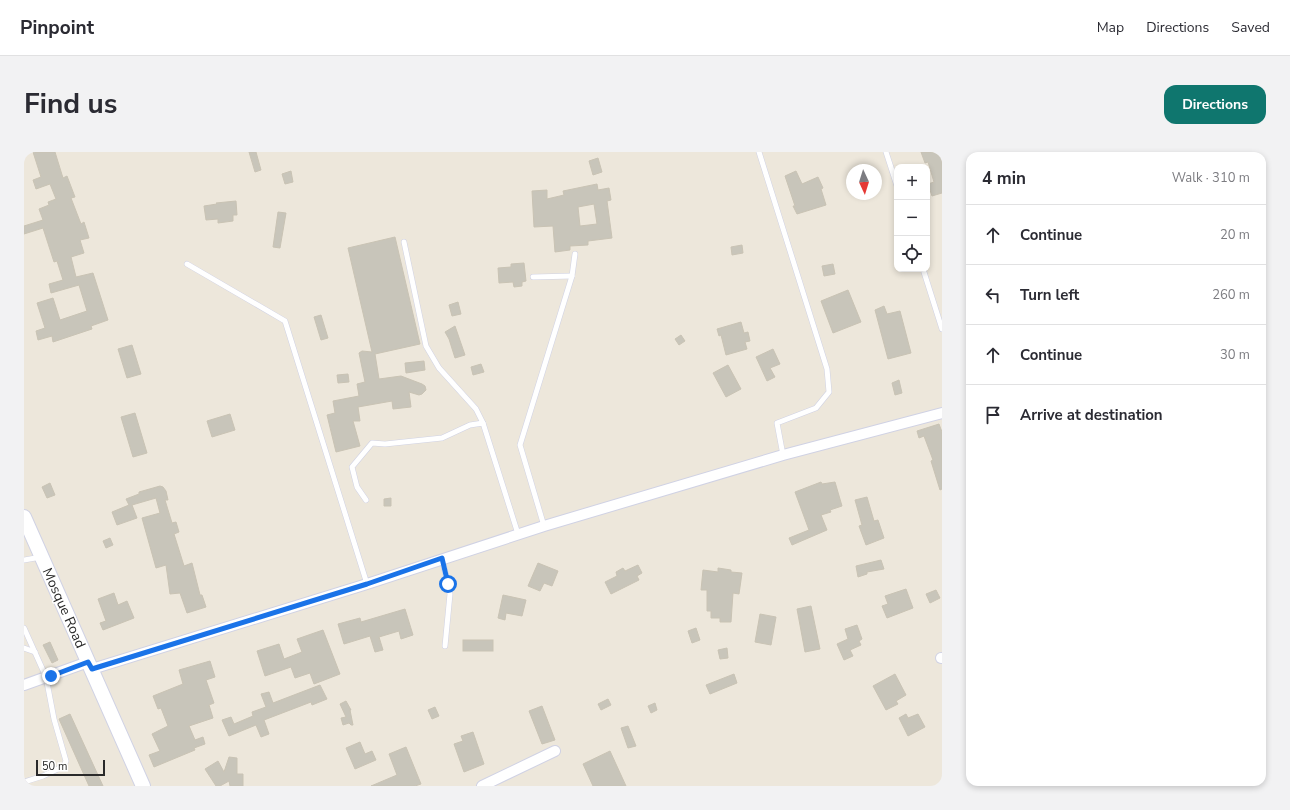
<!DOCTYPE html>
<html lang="en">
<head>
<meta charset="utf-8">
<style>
  :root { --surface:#fff; --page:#f2f2f3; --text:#2b2b33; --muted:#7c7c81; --line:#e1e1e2; --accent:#0f766e }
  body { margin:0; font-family:"Nunito Sans",sans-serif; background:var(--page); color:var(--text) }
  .controls { position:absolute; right:12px; top:12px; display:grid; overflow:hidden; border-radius:8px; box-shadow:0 2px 6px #0003 }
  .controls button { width:36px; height:36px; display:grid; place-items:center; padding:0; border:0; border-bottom:1px solid var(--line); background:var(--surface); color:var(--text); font:20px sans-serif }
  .compass { position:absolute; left:822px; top:12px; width:36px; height:36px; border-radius:50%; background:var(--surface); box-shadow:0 2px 6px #0003; rotate:176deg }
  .scale { position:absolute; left:12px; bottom:10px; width:69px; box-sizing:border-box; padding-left:4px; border:2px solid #2a2a2a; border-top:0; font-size:11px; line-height:14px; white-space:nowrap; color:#2a2a2a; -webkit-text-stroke:3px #fff; paint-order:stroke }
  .stop { position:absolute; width:12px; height:12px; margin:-9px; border:3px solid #1a73e8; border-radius:50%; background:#fff }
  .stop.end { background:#1a73e8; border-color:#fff; box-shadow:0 1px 4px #0008 }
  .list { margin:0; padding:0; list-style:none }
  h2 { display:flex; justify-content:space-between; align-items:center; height:52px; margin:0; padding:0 16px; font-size:17px }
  h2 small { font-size:13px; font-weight:400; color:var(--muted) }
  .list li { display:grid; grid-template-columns:26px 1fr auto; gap:12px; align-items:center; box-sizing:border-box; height:60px; padding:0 16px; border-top:1px solid var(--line) }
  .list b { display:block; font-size:15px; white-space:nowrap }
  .list em { font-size:13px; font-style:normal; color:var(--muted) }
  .icon { flex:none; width:22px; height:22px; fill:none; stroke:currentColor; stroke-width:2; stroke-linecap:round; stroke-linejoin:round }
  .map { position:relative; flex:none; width:918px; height:634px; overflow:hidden; border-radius:12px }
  header { display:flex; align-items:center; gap:24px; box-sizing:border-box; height:56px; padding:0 20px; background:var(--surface); border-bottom:1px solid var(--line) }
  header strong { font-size:19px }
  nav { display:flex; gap:22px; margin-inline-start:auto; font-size:14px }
  .intro { display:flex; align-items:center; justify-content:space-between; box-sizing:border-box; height:96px; padding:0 24px }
  h1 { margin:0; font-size:28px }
  .button { padding:10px 18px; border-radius:12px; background:var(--accent); color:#fff; font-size:14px; font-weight:700 }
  main { display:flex; gap:24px; padding:0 24px }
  aside { flex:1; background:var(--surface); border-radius:12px; box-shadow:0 2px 6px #0003 }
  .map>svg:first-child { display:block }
  .building { fill:#c8c5ba; stroke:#c9c3b4; fill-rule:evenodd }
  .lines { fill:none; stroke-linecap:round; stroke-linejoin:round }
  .lane-casing { stroke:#d0d2e4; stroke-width:6 }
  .street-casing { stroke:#d0d2e4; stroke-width:12 }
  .secondary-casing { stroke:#d0d2e4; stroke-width:16 }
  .lane { stroke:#fff; stroke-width:5 }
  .street { stroke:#fff; stroke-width:10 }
  .secondary { stroke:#fff; stroke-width:14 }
  .route { stroke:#1a73e8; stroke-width:5 }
  .labels { text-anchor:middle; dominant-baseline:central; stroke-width:3; stroke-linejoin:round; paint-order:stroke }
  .street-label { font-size:14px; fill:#2a2a2a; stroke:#fff }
</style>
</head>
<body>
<header>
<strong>Pinpoint</strong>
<nav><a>Map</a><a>Directions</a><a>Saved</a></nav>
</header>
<div class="intro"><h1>Find us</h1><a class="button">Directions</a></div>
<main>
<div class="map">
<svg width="918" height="634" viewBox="0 0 918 634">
  <rect width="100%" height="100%" fill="#ede7db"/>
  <g class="building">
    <path d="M9,0h22l8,26 4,-2 8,21 -4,1 10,26 3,-2 5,16 -9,2 4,13 -13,4 5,20 17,-4 15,47 -17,6 1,3 -39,13 -1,-6 -14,4 -2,-9 9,-3 -8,-25 16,-5 7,22 27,-9 -8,-26 -28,8 -2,-9 14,-4 -6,-19 -3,1 -11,-34 -19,6v-8l19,-6 -4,-11 10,-4 -1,-3 8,-3 -6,-15 -14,5 -3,-9 8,-3z"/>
    <path d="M225,0h7l5,18 -6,2z"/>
    <path d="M897,0h21v41l-10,3 -4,-12 6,-2 -6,-20 -3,1z"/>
    <path d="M574,6l4,14 -9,3 -4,-14z"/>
    <path d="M267,19l2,11 -8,2 -3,-10z"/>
    <path d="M772,19l6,13 16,-7 5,11 -2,1 5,16 -29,9 -4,-8h2l-10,-30z"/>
    <path d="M573,32l1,6 11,-2 2,12 -4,1 5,37 -24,3v4l-18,1v4l-15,2 -2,-26 -19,1 -2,-36 15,-1v9l17,-4 -1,-4zM570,52l3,20 -17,2 -2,-19z"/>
    <path d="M212,49l1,14h-4v6l-15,2v-4l-12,1 -2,-14 13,-2 -1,-1z"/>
    <path d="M254,60l8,1 -6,35 -7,-1z"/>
    <path d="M371,85l25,107 -45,10 4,25 22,-3 21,8 3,2 1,4 -4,4 -3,1 -10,-3 2,15 -18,2 -1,-8 -34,6 2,14h-7l7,25 -24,6 -9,-37 8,-2 -2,-12 26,-5 -2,-12 8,-2 -6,-29 3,-2 10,1 -24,-104z"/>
    <path d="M718,93l1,8 -11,2 -1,-8z"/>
    <path d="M500,111l2,18 -4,1v4l-8,1 -1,-5 -14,1 -1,-15 13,-1v-3z"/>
    <path d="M809,112l2,10 -11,2 -2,-10z"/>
    <path d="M824,138l13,32 -28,11 -12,-32z"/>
    <path d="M434,150l3,12 -9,2 -3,-11z"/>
    <path d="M860,154l3,8 13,-3 11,42 -23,6 -13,-49z"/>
    <path d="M297,163l7,23 -7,2 -7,-23z"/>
    <path d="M717,170l3,11 4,-1 2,9 -5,1 2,7 -21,6 -5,-20 -2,1 -2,-7z"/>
    <path d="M431,174l10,29 -10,3 -6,-19 -4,-7z"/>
    <path d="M657,183l4,6 -6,4 -4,-6z"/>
    <path d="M108,193l9,29 -14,4 -9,-29z"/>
    <path d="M749,197l7,15 -10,4 5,9 -8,4 -11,-24z"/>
    <path d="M400,209l1,9 -19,3 -1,-10z"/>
    <path d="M457,212l3,8 -11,3 -2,-8z"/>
    <path d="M704,213l13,24 -15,8 -13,-24z"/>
    <path d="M324,222l1,8 -11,1 -1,-8z"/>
    <path d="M875,228l3,13 -7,2 -3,-12z"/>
    <path d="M111,261l12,40 -14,4 -12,-40z"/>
    <path d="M206,262l5,16 -23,7 -5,-16z"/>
    <path d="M915,272l3,8v57l-2,1 -9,-29 2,-1 -9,-24 -5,2 -2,-7z"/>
    <path d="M797,330l1,2 13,-2 7,24 -12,4 1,2 -10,3 6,15 -35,15 -3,-7 20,-8 -14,-38z"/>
    <path d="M26,331l5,12 -8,3 -5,-11z"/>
    <path d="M136,334l3,1 3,4 2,9h-3l7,23 4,-1 3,10 -5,2 10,32 8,-3 8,32h2l4,12 -19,6 -7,-20 -10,1 -4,-29 -10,3 -14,-50 18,-5 -4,-15 -24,7 5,13 -20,7 -5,-13 17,-7 -3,-6 13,-5v-2z"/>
    <path d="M843,345l7,24 4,-1 6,18 -18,7 -7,-19 3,-1 -7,-25z"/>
    <path d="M367,346v8h-7v-7z"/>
    <path d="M86,386l3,7 -7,3 -3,-7z"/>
    <path d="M857,408l3,9 -17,3v2l-9,3 -2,-11z"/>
    <path d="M514,411l20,8 -6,15 -8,-3 -4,8 -12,-5z"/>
    <path d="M614,413l4,8 -5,3 2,4 -28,14 -6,-12 12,-6 -1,-4 7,-4 2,3z"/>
    <path d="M694,416l13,2v2l11,1 -3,21 -6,-1 -2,29h-11v-4h-9v-7h-4v-21h-6l2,-20 15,2z"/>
    <path d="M882,437l7,19 -26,10 -5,-12 6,-2 -3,-8z"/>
    <path d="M912,438l4,8 -10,5 -4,-9z"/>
    <path d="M90,441l4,12 9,-4 7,17 -31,12 -3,-7 6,-2 -8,-22z"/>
    <path d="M479,443l23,5 -4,16 -16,-3 -1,7 -7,-2z"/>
    <path d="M787,454l9,43 -15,3 -8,-43z"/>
    <path d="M381,457l8,26 -12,4 -2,-8 -20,6 4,13 -8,2 -5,-16 -26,8 -6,-20 22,-6 1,4z"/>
    <path d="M736,462l16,3 -5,28 -16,-3z"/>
    <path d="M833,473l5,14 -3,2 2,4 -11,5 3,6 -9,4 -7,-16 11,-5 -3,-10z"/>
    <path d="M672,476l4,12 -8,3 -4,-12z"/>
    <path d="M299,478l17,44 -26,10 -4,-11 -15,5 -4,-11 -26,9 -8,-25 22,-7 5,15 18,-7 -5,-13z"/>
    <rect x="439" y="488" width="30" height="11"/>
    <path d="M26,490l8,18 -6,3 -9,-18z"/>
    <path d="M703,496l1,10 -8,1 -2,-9z"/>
    <path d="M186,509l5,16 -9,3 8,23 -5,2 4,13 -24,8 6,14 8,-3 2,7 -11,4 1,2 -41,17 -5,-12 11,-4 -8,-17 16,-8 -7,-18 -3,1 -5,-13 30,-12 -4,-14z"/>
    <path d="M710,522l3,9 -27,11 -4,-9z"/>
    <path d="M871,522l11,21 -10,6 2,3 -12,6 -13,-24z"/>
    <path d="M296,533l7,14 -15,6 -1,-3 -47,18 5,14 -8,3 -5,-12 -27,11 -7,-16 9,-3 3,7 19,-8 -1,-4 14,-5 -5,-13 8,-2 4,11z"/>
    <path d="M584,547l3,6 -10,5 -3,-6z"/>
    <path d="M322,549l5,9h-1l3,15h-2l-2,-2 -6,2 -2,-7 5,-1 -6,-13z"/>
    <path d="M631,551l2,7 -6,3 -3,-7z"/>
    <path d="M518,554l13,34 -13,4 -13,-33z"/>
    <path d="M411,555l4,9 -7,3 -4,-9z"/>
    <path d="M46,562l33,72h-14l-30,-67z"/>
    <path d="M882,562l2,4 10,-4 7,13 -17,9 -9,-18z"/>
    <path d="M604,574l8,20 -8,2 -7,-20z"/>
    <path d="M449,580l11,32 -20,8 -10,-28 9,-3 -2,-5z"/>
    <path d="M336,590l5,12 7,-3 4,9 -21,9 -9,-21z"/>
    <path d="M382,595l15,37 -6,2h-44l26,-11 -8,-21z"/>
    <path d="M586,599l16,35h-33l-10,-22z"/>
    <path d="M205,605l8,1v16h6v12h-13l-1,-5 -9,5h-4l-11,-17 13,-8 6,11z"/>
  </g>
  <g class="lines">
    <g class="lane-casing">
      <g id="lane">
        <path d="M735,0l68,217 2,23 -13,16 -39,15 6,32"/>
        <path d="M862,0l11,34"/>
        <path d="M380,90l22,104 13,22 37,41 7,14"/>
        <path d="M163,112l98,57 82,263"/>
        <path d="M899,117l19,60"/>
        <path d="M509,125l39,-1"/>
        <path d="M342,348l-9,-13 -5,-20 20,-24 13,1 57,-6 28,-13 13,-2 35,111"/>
        <path d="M520,374l-24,-81 52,-169 3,-22"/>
        <path d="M418,406l8,36 -5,52"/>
        <path d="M0,408l17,-3"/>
        <path d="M0,476l22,49 8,42 12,42 -2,5 -21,10 -19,6"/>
        <path d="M0,496l11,4"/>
      </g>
    </g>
    <g class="street-casing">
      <g id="street">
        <path d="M917,506h1"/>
        <path d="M68,517l275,-85 177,-58 239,-71 159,-42"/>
        <path d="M0,533l64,-23"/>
        <path d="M458,634l73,-35"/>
      </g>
    </g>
    <g class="secondary-casing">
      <path id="secondary" d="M0,365l119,269"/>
    </g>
    <use href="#lane" class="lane"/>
    <use href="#street" class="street"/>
    <use href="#secondary" class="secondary"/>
  </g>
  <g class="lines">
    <path class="route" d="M27,524l37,-14 4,7 275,-85 75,-26 6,26"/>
  </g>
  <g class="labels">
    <g class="street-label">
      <text transform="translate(40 456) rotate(66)">Mosque Road</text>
    </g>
  </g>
</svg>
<div class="controls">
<button>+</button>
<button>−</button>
<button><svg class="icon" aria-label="locate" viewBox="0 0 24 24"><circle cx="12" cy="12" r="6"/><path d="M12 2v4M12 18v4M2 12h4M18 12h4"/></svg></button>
</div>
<svg class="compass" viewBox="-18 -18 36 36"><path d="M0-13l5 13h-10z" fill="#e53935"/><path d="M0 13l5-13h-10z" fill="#7c7c81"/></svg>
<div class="scale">50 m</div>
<div class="stop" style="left:424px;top:432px"></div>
<div class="stop end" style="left:27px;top:524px"></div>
</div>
<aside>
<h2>4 min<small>Walk · 310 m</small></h2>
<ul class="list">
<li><svg class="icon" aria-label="ahead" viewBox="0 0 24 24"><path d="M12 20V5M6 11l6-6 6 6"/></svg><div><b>Continue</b></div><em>20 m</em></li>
<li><svg class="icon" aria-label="left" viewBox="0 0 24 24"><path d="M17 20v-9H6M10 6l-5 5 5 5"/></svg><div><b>Turn left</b></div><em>260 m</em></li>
<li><svg class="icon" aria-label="ahead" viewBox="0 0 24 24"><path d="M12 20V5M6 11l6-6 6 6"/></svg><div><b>Continue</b></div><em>30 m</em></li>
<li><svg class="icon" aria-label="arrive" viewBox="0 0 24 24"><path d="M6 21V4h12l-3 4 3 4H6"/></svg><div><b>Arrive at destination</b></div></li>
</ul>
</aside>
</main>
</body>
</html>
